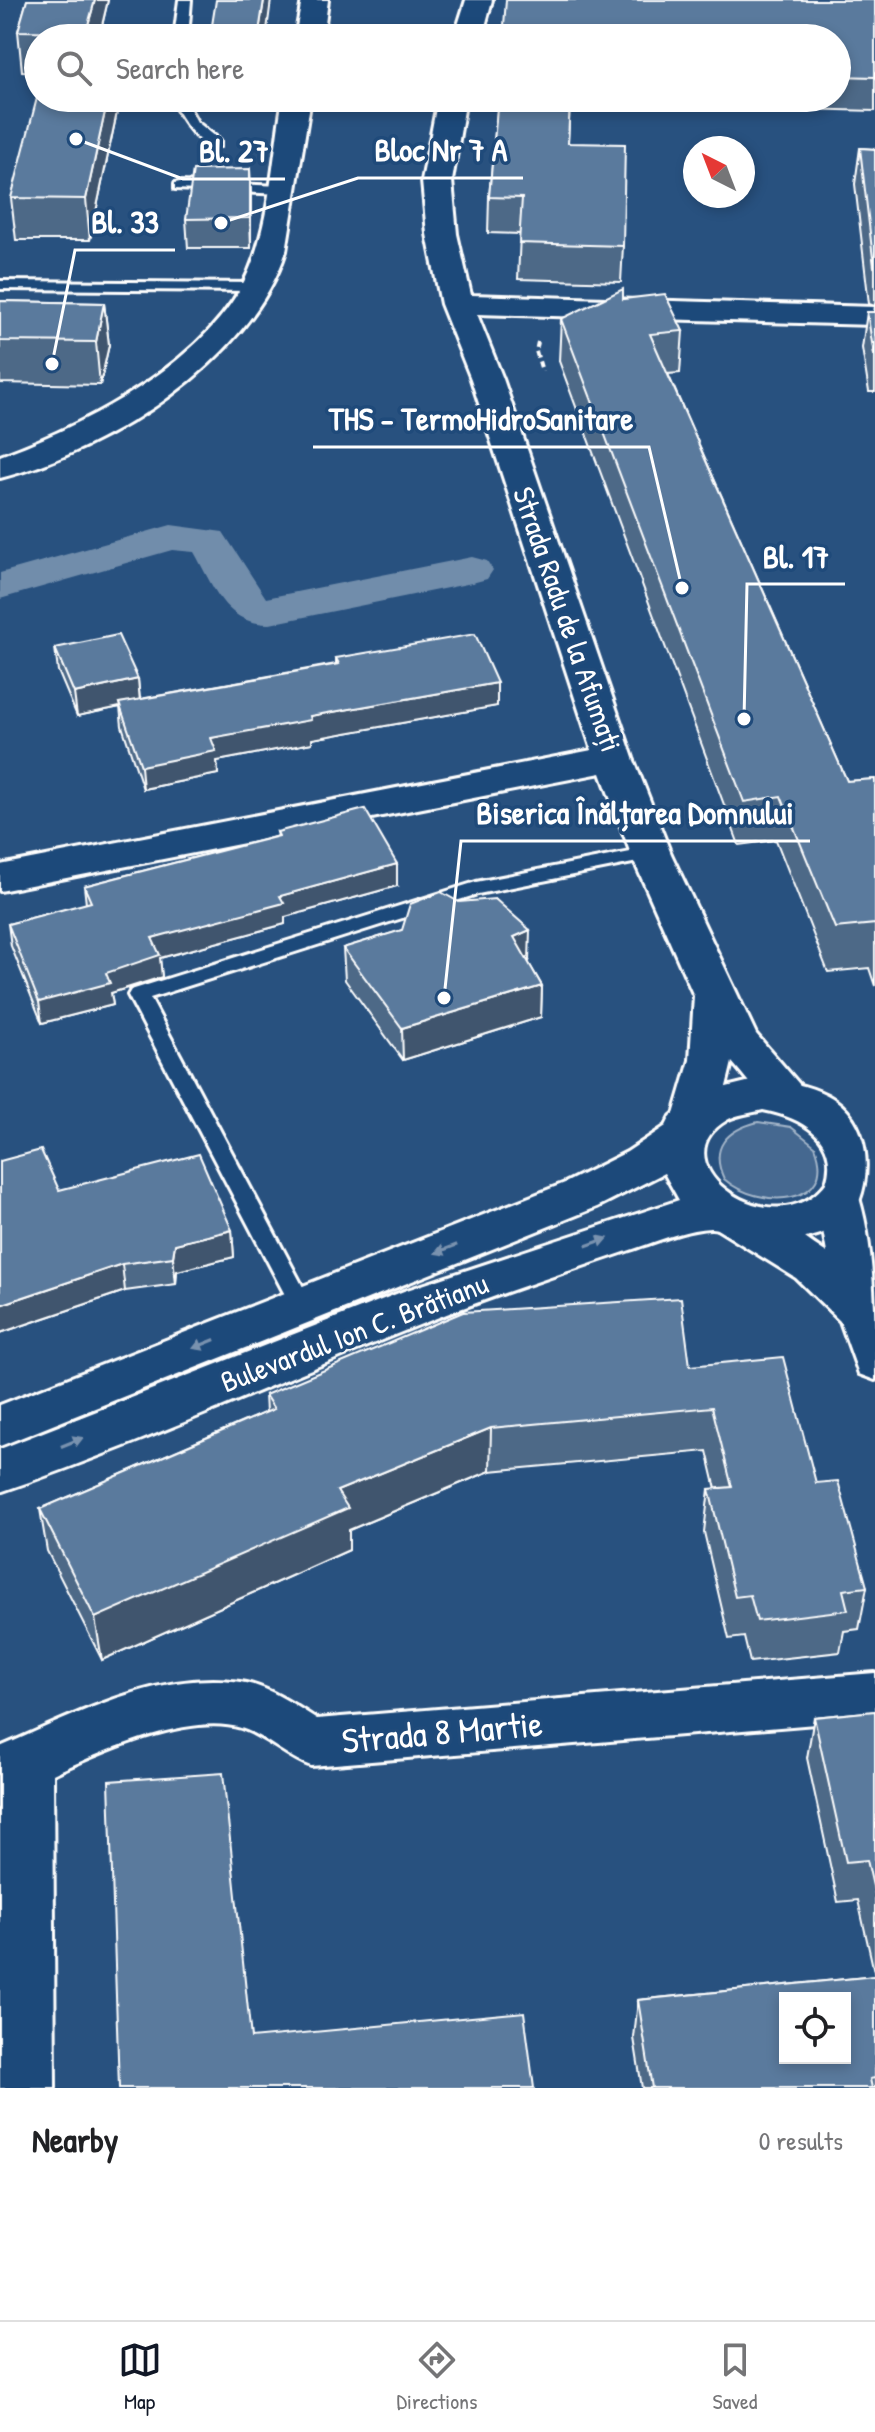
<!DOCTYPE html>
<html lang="en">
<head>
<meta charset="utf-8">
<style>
  :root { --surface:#fff; --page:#f2f2f2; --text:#202124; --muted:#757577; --line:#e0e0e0; --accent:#111827 }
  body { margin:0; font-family:"Patrick Hand",sans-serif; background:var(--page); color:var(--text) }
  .controls { position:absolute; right:24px; bottom:24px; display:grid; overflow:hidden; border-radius:0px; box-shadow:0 4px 12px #0003 }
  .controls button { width:72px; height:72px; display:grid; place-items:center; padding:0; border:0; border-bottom:2px solid var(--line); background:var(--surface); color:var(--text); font:40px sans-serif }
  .compass { position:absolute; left:683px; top:136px; width:72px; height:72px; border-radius:50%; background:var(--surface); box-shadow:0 4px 12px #0003; rotate:318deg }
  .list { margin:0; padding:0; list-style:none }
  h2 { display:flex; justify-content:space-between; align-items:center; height:104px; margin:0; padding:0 32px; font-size:34px }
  h2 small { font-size:26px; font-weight:400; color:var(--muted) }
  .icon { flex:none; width:44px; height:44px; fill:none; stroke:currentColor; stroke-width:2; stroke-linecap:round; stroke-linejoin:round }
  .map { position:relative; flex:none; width:875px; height:2088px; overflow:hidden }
  .search { position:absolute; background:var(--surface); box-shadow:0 4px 12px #0003; left:24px; right:24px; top:24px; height:88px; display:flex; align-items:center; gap:20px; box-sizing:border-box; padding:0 28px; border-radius:44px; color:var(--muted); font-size:30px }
  .sheet { height:232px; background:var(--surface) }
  nav { display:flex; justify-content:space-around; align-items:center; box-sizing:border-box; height:112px; border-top:2px solid var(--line); background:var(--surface); font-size:22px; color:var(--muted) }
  nav a { display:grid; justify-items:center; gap:4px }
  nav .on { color:var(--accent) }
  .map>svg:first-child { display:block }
  .green { fill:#446890; stroke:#a2b4c8; stroke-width:2 }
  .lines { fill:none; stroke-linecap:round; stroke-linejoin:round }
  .canal { fill:#718dab; fill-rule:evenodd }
  .service-casing { stroke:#fff; stroke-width:6 }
  .minor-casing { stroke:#fff; stroke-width:6 }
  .secondary-casing { stroke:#fff; stroke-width:6 }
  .path { stroke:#fff; stroke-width:4; stroke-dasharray:6 4; stroke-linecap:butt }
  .service { fill:#1f4a7a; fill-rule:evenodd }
  .minor { fill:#1f4a7a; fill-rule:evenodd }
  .secondary { fill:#1f4a7a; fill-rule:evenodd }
  .wall { fill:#4d6987; stroke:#fff; stroke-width:2 }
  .shaded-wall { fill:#3f556e; stroke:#fff; stroke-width:2 }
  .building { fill:#5a7a9d; stroke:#fff; stroke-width:2; fill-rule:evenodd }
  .oneway { fill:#7992af }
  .labels { text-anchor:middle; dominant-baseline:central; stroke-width:7; stroke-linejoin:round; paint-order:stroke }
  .street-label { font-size:30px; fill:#fff; stroke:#1f4a7a }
  .near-street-label { font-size:36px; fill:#fff; stroke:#1f4a7a }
  .leader { fill:none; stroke:#fff; stroke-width:3 }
  .callout-dot { fill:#fff; stroke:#1f4a7a; stroke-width:3 }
  .callout-label { font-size:32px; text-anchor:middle; font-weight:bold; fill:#fff; stroke:#1f4a7a; stroke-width:7; stroke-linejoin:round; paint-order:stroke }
</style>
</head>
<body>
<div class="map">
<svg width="875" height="2088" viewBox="0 0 875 2088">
  <rect width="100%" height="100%" fill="#28517f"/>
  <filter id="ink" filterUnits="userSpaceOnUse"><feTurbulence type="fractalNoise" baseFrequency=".0125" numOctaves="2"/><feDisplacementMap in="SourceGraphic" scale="16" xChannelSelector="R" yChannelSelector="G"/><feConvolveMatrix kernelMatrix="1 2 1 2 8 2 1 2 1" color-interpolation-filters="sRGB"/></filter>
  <g filter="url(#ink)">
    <path class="green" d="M758,1122l33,5 24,19c24,61 -56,64 -91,33 -15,-32 3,-49 34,-57z"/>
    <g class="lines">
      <path class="canal" d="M171,525l52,7 43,66 206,-41 15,4 6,9 -6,9 -15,4 -202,41c-46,0 -56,-37 -76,-72l-22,-2 -172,49v-26z"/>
      <g class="service-casing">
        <g id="service">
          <path d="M179,0h12l-3,38h-14z"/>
          <path d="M170,98h14l13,24 23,18v6c-23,3 -40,-31 -50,-48z"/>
          <path d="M180,182l102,4 7,4 -7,4 -107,-5v-6z"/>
          <path d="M0,281l257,2 7,4 -7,4 -257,-2z"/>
          <path d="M651,848l9,6 -2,4 -180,36 -328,104 162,306 -3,6 -8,3 -8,-3 -165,-315 3,-5 345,-108z"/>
        </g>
      </g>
      <g class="minor-casing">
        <g id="minor">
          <path d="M302,0h26l-5,38h-28z"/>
          <path d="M466,0h26l-10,38h-28z"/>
          <path d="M283,98h28l-25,153c-35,110 -178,200 -286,227v-22c86,-31 212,-96 249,-185 22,-53 24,-116 34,-173z"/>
          <path d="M438,98h28l-14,83 5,53 14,61 404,12v18l-398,-11 26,65 130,379 38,96 85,180 55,64 -6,11c-34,10 -52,-24 -73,-47l-10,41 -12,26 -15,5 -15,-5 -7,-11 17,-58 4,-64 -63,-142 -30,-81 -601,118v-26l592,-115 -121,-371 -30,-75 -14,-70 -5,-53z"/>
          <path d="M840,1184l16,5c19,51 19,134 19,191l-16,-6 -19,-53 -44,-43 -79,-49 -6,-12 6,-12c36,-11 80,29 110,48l-9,-52 6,-12z"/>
          <path d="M875,1673v46l-564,47c-25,-9 -45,-30 -70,-38 -52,-16 -140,24 -188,46l2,314h-55v-341c74,-31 157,-77 240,-65 28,4 54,23 77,37z"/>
        </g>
      </g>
      <g class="secondary-casing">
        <path id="secondary" d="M763,1078c21,3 45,7 64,17 44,23 48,83 25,121 -26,24 -75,30 -108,23 -11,-2 -24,-12 -34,-11 -21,1 -45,10 -65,17 -70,24 -142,47 -211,74 -145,57 -287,123 -434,173v-43l404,-158 275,-91 -15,-27 -67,34 -597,239v-41l565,-222 62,-31 39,-26 5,-10 27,-22zM763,1110c37,7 78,28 63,73 -51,67 -172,-20 -99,-63 10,-6 25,-7 36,-10z"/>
      </g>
      <path class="path" d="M538,342l-2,9 6,20"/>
      <use href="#service" class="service"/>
      <use href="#minor" class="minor"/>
      <use href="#secondary" class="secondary"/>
    </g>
    <g class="wall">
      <path d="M27,0h81l-8,35 22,3h-84v34l-16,-1 -4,-40z"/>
      <path d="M875,0v111l-305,-8 -2,40 55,103 -2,36 -103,-3 2,-45 -32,-1 1,-36 9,-99h339v-60z"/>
      <path d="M120,98l-30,142h-74l-5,-42z"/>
      <rect x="209" y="98" width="48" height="6"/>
      <path d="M860,148l15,1v243h-6l-7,-44 5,-36h7l1,-6 -6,-2 -14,-120z"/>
      <path d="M250,169l1,29v50h-63l-2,-29z"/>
      <path d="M623,299l60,32 -3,42 -12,1 179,407 28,-2v207l-6,-18 -41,4 -52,-132 -37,5 -180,-484 2,-42z"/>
      <path d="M0,301l104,2 5,42 -9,40 -100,-2z"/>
      <path d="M55,648l83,31 2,20 196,-35v-6l161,25v23l-185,33v4l-95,18 1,13 -75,15 -21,-63 -2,-19 -43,9 -19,-45z"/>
      <path d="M277,832l120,54 -112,31v7l-125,34 2,19 -51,16 2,12 -71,18 -31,-77 -3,-22 78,-20 -2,-18 194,-50z"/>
      <path d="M402,930l127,31 -1,1 14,24 -1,31 -138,43 -58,-80 -2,-32z"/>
      <path d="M0,1161l59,29 173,40 2,27 -57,14 -1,13 -51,7 -125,42z"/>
      <path d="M690,1366l126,117 51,104 -8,42 -15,2 -4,21 -90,10 -6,-25 -15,2 -25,-107 5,-43h7l-9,-38 -217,20 -141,59v20l-247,110 -55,-109 -7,-42 226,-97 -1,-17z"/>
      <path d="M875,1711v377h-233l-8,-50 4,-38 237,-24 -17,-76 -20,2 -31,-144 7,-41z"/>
    </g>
    <g class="shaded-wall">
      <path d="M95,0h13l-9,38h-12l-1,-6z"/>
      <path d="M264,0h7l-5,38h-8z"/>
      <path d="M108,98h12l-30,142 -4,-41z"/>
      <path d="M250,169l1,29v50l-1,-30z"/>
      <path d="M104,303l5,42 -9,40 -4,-43z"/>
      <path d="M138,679l2,23 -21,1 1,4 -43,9 -3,-23z"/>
      <path d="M497,683v23l-185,33v4l-95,18 1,13 -75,15 -2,-23 70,-28 99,-22z"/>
      <path d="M397,864v22l-112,31v7l-125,34 2,19 -51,16 2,12 -71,18 -3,-21 67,-29 46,-35 128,-42z"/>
      <path d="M530,930l-1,31 -16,8 1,-32z"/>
      <path d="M542,986l-1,31 -138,43 -1,-32z"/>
      <path d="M232,1230l2,27 -57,14 -1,13 -3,-27 2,-13z"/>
      <path d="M122,1264l3,27 -125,42v-28z"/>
      <path d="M491,1428l-1,43 -141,59v20l-247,110 -7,-42 242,-127z"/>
    </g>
    <g class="building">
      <path d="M27,0h68l-9,32 -68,-1z"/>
      <path d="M216,0h48l-6,38h-48z"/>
      <path d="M506,0h369v77l-38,-1v-38h-334z"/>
      <path d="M53,34l69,1 -1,3h-68z"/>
      <path d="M38,94v4h70l-22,101 -75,-1z"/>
      <path d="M498,98h72l-2,45 57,1 -2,102 -104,-3 3,-45 -33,-1z"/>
      <path d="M860,148l15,1v119l-1,-1z"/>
      <path d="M250,169v49l-64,1 7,-49z"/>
      <path d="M623,289v10l42,-5 18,37 -33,3 197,447 28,-2v145l-40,4 -54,-132 -37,6 -183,-483z"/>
      <path d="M0,301l104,2 -8,39 -96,-1z"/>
      <path d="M867,312h8v43h-1z"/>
      <path d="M475,634l22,49 -187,33 1,4 -100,18 5,13 -75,15 -22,-63 220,-39 -3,-6z"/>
      <path d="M118,635l20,44 -64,14 -19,-45z"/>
      <path d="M365,809l32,55 -117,32 4,7 -132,35 8,17 -54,18 4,10 -71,19 -31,-78 83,-22 -7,-16 195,-50 -2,-4z"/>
      <path d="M441,892l18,10 36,-3 35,31 -16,7 28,49 -140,42 -59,-80 59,-18 8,-26z"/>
      <path d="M41,1150l18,40 140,-36 33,76 -57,14 -2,13 -51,7 -122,41v-144z"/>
      <path d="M681,1298l9,68 93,-9 33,126 22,-2 29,106 -24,3 5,20 -91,11 -7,-26 -15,2 -26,-108 23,-2 -20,-80 -221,21 -154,63 11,17 -253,110 -55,-109 234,-100 -9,-14 198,-83z"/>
      <path d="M875,1711v184l-8,-35 -21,2 -32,-145z"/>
      <path d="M223,1773l28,265 273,-26 10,76h-415l-10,-307z"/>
      <path d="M875,1976v102l-5,1 2,9h-220l-14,-88zM785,1998h60v60h-60z"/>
    </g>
    <defs><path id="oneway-solid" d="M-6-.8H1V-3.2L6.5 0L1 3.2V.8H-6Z" transform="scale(2)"/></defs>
    <g class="oneway">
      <use href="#oneway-solid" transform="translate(597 1242) rotate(-19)"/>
      <use href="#oneway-solid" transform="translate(446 1249) rotate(159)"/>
      <use href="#oneway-solid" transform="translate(204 1344) rotate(158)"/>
      <use href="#oneway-solid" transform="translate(72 1442) rotate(-22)"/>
    </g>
  </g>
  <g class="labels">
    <g class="street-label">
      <text transform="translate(568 619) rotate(71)">Strada Radu de la Afumați</text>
      <text transform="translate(354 1332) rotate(-21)">Bulevardul Ion C. Brătianu</text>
    </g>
    <g class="near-street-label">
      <text transform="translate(442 1731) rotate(-5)">Strada 8 Martie</text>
    </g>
  </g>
  <path class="leader" d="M221 223L358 178H523M76 139L183 179H285M52 364L75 250H175M682 588L649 447H313M744 719L747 584H845M444 998L461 841H810"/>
  <g class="callout-dot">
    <circle cx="221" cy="223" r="8"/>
    <circle cx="76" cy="139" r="8"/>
    <circle cx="52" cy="364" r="8"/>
    <circle cx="682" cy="588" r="8"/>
    <circle cx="744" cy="719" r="8"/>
    <circle cx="444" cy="998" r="8"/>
  </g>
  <g class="callout-label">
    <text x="441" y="161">Bloc Nr 7 A</text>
    <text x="234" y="162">Bl. 27</text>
    <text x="125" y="233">Bl. 33</text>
    <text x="481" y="430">THS - TermoHidroSanitare</text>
    <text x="796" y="568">Bl. 17</text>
    <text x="635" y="824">Biserica Înălțarea Domnului</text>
  </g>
</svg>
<div class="controls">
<button><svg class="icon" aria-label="locate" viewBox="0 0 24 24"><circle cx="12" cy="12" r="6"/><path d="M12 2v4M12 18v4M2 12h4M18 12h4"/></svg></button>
</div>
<svg class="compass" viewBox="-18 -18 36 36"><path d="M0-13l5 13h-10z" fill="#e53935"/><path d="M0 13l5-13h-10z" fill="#757577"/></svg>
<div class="search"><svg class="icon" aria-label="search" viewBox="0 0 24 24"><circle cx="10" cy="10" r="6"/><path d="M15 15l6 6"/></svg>Search here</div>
</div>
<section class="sheet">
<h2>Nearby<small>0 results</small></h2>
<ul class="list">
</ul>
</section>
<nav>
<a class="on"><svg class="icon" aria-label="map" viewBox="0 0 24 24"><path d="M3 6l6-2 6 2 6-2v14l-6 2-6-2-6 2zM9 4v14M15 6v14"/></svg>Map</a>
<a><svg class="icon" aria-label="directions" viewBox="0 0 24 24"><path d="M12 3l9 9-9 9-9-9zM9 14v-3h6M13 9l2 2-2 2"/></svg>Directions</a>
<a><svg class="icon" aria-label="saved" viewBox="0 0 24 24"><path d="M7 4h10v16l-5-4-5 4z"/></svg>Saved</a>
</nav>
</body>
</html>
